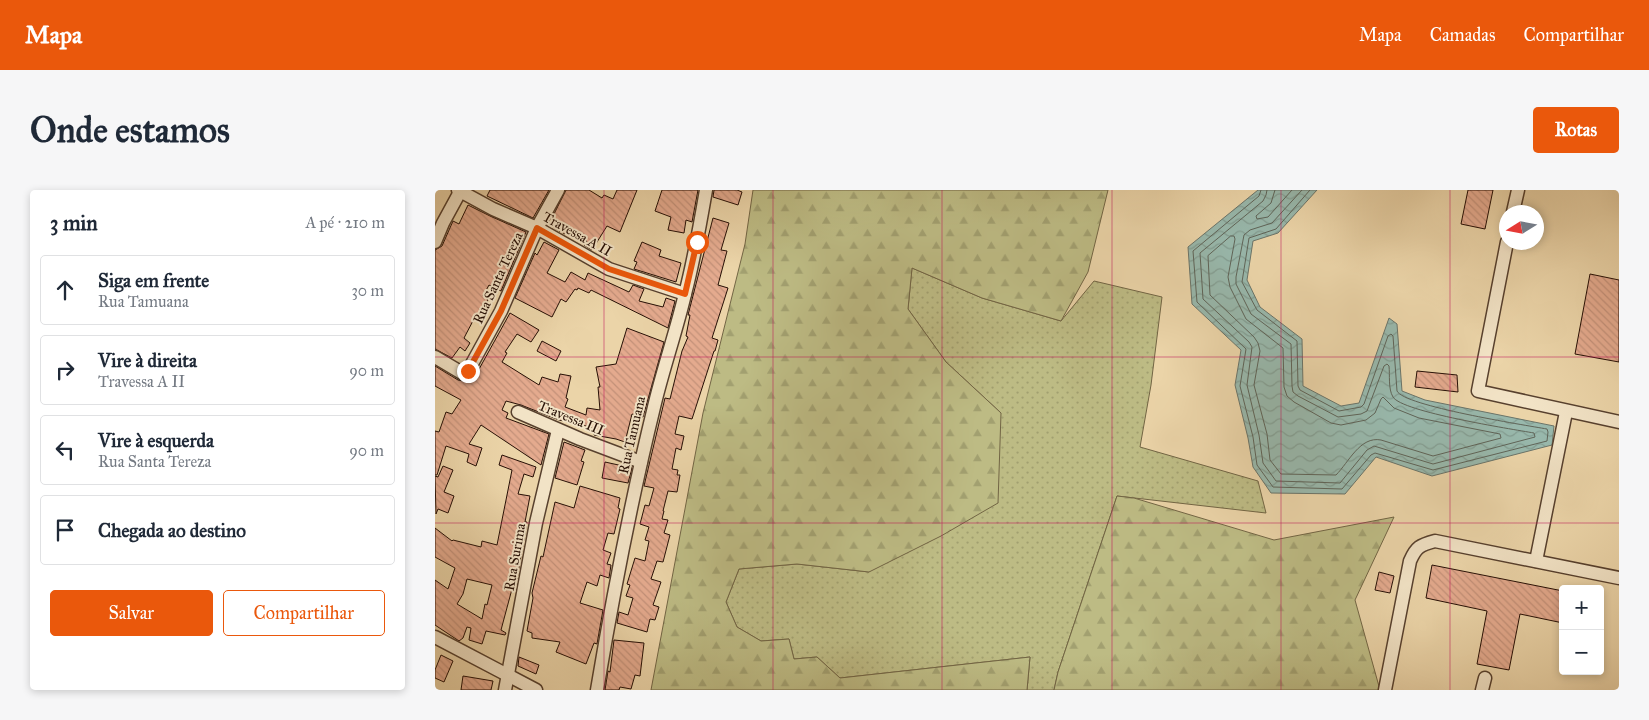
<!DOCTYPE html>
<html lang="pt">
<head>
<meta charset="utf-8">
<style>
  :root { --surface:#fff; --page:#f6f6f7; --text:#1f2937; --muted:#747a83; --line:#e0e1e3; --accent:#ea580c }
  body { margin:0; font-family:"IM FELL Great Primer",serif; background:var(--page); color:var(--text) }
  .controls { position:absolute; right:15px; bottom:15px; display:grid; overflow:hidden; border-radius:5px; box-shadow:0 2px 8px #0003 }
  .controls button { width:45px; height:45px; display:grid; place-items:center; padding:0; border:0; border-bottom:1px solid var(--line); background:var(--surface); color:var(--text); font:25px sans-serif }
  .compass { position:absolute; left:1064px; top:15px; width:45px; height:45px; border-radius:50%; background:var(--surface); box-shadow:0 2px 8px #0003; rotate:259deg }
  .stop { position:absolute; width:15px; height:15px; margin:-11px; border:4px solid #ea580c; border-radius:50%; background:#fff }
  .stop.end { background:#ea580c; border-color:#fff; box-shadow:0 1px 5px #0008 }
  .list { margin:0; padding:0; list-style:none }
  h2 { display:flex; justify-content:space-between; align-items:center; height:65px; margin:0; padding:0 20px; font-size:21px }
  h2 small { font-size:16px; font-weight:400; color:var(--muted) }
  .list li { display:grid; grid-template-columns:32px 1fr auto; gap:15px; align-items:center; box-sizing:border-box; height:70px; margin:0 10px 10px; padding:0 10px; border:1px solid var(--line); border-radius:5px }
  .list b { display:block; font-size:19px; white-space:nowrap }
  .list p { margin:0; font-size:16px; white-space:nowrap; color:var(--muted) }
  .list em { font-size:16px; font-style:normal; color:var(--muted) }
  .actions { display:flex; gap:10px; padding:15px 20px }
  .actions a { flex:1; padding:11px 0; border:1px solid var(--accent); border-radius:5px; text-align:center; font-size:18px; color:var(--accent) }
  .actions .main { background:var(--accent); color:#fff }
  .icon { flex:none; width:28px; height:28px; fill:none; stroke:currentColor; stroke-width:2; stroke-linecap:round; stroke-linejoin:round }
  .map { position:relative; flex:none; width:1184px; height:500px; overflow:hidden; border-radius:5px }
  header { display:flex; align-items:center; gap:30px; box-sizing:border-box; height:70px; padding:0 25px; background:var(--accent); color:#fff }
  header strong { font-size:24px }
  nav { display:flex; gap:28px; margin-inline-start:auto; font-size:18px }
  .intro { display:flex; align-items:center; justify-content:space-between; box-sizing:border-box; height:120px; padding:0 30px }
  h1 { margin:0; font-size:35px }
  .button { padding:12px 22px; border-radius:5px; background:var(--accent); color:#fff; font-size:18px; font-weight:700 }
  main { display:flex; gap:30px; padding:0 30px }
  aside { flex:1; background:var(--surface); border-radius:5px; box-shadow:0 2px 8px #0003 }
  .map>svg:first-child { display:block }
  .grass { fill:url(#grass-dots); stroke:#726544 }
  .forest { fill:url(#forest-firs); stroke:#726544 }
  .water { fill:url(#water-waves); stroke:#6a7469 }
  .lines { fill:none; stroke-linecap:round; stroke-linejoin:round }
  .shore { stroke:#5f6458; stroke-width:1 }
  .building { fill:url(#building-back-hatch); stroke:#260f05; fill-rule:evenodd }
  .street-casing { stroke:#57402e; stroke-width:15 }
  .street { stroke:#f2e3c6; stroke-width:12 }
  .route { stroke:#ea580c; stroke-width:6 }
  .grid { fill:none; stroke:#c2185b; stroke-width:1; stroke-opacity:0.55 }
  .labels { text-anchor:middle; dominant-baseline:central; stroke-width:4; stroke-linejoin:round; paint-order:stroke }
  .street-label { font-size:14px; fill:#260f05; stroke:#f2e3c6 }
</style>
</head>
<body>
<header>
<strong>Mapa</strong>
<nav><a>Mapa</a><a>Camadas</a><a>Compartilhar</a></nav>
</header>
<div class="intro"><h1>Onde estamos</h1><a class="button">Rotas</a></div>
<main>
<aside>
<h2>3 min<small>A pé · 210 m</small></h2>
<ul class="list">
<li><svg class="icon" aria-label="ahead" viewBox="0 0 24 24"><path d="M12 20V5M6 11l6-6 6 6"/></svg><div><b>Siga em frente</b><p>Rua Tamuana</p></div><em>30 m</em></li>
<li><svg class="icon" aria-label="right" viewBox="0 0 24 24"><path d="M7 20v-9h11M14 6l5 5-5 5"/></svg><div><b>Vire à direita</b><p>Travessa A II</p></div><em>90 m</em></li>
<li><svg class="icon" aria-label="left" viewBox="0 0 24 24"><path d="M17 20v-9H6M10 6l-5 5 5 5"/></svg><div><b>Vire à esquerda</b><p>Rua Santa Tereza</p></div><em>90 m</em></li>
<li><svg class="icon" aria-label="arrive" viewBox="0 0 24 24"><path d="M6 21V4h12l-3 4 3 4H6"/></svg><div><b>Chegada ao destino</b></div></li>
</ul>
<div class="actions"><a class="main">Salvar</a><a>Compartilhar</a></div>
</aside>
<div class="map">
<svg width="1184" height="500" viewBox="0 0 1184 500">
  <defs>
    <pattern id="grass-dots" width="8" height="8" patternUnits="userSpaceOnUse" patternTransform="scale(1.25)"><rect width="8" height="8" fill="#bdbb84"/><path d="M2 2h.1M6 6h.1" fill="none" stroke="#a2a070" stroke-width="1.8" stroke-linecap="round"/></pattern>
    <pattern id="forest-firs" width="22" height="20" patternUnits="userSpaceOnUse" patternTransform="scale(1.25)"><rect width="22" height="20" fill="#bdbb84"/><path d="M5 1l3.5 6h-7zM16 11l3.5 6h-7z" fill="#a2a070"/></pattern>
    <pattern id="water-waves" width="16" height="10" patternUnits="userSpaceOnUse" patternTransform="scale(1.25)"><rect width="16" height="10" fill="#98b8ac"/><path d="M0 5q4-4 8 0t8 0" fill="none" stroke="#839d92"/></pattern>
    <pattern id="building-back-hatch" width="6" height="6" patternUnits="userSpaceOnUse" patternTransform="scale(1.25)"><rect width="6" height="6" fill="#e4aa8e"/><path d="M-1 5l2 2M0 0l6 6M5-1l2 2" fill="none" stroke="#c39179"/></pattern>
  </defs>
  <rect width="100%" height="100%" fill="#ebd4a8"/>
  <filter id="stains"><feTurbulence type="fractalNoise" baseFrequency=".004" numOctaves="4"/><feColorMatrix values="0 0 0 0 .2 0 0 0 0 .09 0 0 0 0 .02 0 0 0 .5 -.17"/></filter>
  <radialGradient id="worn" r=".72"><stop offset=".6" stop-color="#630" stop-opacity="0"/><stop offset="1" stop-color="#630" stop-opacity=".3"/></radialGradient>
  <path class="grass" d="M477,78l70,30 79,23 33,-40 68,16 -11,88 -11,62 118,34 8,32 -149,-17 -59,176 -4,18h-27l3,-33 -190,21 -23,-21 -23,2 -5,-20 -28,2 -24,-14 -11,-25 13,-33 58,-5 72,8 132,-159 -55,-51 -38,-53z"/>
  <g class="forest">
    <path d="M318,0h355l-20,82 -27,49 -79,-23 -70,-30 -4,41 38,53 55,51 -3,90 -57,33 -72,36 -72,-8 -58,5 -13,33 11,25 24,14 28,-2 5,20 23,-2 23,21 190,-21 -3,33h-376l52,-277 42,-169z"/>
    <path d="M682,306l17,2 140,42 120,-23 -39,83 25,90h-326l4,-18z"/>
  </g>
  <path class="water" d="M823,0h59l-39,43 -25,8 -6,39 13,27 42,32 1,47 38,20 18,-3 30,-85 8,6 5,67 23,9 129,26 -2,19 -120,31 -56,-19 -31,37 -74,-1 -18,-26 -5,-29 -13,-53 6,-35 -49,-46 -4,-57z"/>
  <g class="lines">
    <g class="shore">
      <path d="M826,0l-2,6 -66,55 4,51 49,47 -6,37 13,51 4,28 16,22 69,2 29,-34 4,-2 58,17 114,-29 1,-9 -1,-3c-23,-4 -143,-23 -150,-38l-4,-55 -2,-2 -3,2 -24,68 -3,3 -22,4 -39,-21 -2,-4 -1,-45 -40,-31 -15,-28 7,-44 27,-9 34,-39"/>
      <path d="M832,0l-1,5 -3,6 -63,52 3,46 46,43 3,5 -5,38 12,50 4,28 13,18 64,2 27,-33 7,-4 59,18 102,-27 -1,-4c-23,-4 -132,-21 -141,-36 -5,-8 -3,-22 -4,-31l-2,-2 -3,2 -17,45 -6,3 -23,3 -40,-21 -5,-4 -1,-6 -1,-42 -40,-30 -15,-30v-7l8,-42 6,-5 22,-7 30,-33"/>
      <path d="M840,0l-4,13 -15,13 1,3 11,-2 24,-27"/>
      <path d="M796,46h3l1,3 -7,38 2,10 16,32 37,29 1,39 3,9 7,6 37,21 10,2 25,-5 9,-7 6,-14 2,-2 11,11 25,10 81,16 1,4 -68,18 -52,-16c-21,-4 -32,22 -45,35l-55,-1 -11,-14 -3,-26 -13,-49 6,-34 -2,-8 -4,-6 -44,-42 -2,-39z"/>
    </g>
  </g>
  <g class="building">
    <path d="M55,0h59l-16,28 -46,-22z"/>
    <path d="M131,0h23l13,8 2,-3 9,4 4,-9h20l-17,42 -13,-6 -15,24 -8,-5 3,-4 -20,-11 -2,4 -11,-6 3,-5 -6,-3z"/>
    <path d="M227,0h36l-6,32 -6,-2 -2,13 -16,-3 3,-13 -16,-6z"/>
    <path d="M279,0h23l5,2 -4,13 -25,-8z"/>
    <path d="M1033,0h25l-8,39 -24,-5z"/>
    <path d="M33,15l22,11 36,16 -25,59 -12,-6 -6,11 5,4 -10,19 -3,-2 -11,21 6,5 -5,8 -5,-4 -8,11 -17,-9v-99l7,-4 11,-25 6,3z"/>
    <path d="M278,28l16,5 -8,27 6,1 -9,34 10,3 -16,50 6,2 -3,11h-1l-22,68 -13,-3 -4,18 9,2 -3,14 -5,-2 -4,21 6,1 -1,5h3l-3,17 -9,-1 -5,20h1l-2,8 6,1 -4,13 6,2 -7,27 -6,-1 -6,18 10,3 -8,23 6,2 -4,13 -5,-1 -3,13 -30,-9 2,-11 9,3 5,-17 -7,-2 4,-11 -3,-1 8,-26 10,3 4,-20 -4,-1 4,-13 -9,-3 5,-19 4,1 5,-18 -10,-2 21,-88 5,1 12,-48 6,-14 -2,-1 4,-21h-2z"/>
    <path d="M109,52l15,8 -12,23 18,9 6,-10 14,8 3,-7 41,19 4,-7 11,4 -5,12 24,6 3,-9 9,3 -7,27 -77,-38 -2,3 -11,-5 -1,2 -2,-1 -9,13 -5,-3 -9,18 -37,-19 20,-45 2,2z"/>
    <path d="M207,52l19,8 -2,6 22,7 -5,19 -42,-13 3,-7 -3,-1z"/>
    <path d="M1155,84l29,6v82l-44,-8z"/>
    <path d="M75,123l29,17 -8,12 -14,-8 -12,18 2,1 -5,9 37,23 3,-8 16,5 2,-8 11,2 -5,22 2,1 -3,8 21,8 1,-7 13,2 -2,-23h2l-4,-20 20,-3 11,-36 37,14 -21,75 -11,-3 -7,28 -9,-3 -22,-4 1,-7 -36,-8 -38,-15 -15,-4 -4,9 6,3 -2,5 43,16 -8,31 -60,-40 -12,19 13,4 -6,18 -9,-4 2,-8 -23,-8 -9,29h-2v-44l4,1 7,-20 6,2 9,-14 -26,-14v-20l23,14 6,1 6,-2 3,1z"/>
    <path d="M107,151l19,10 -5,10 -19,-10z"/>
    <path d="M982,181l40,4 1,17 -43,-5z"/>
    <path d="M129,252l21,8 -4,11 3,1 -7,23 -22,-7z"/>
    <path d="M67,265l34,12 -3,10 -9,-3 -6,20 12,2 -5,26h2l-12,68 -3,-1 -11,41 5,3 -1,2 -19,-4 -4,13 -13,-4 2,-12 -4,-1 -4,11 -4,3 -24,-16v-45l13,9 7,-21 -20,-11v-29l17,13 1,-1 28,7 1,-6 15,4 15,-75 -13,-5zM32,389l25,6 -5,20 -2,-1 -3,15 -25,-15 6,-10z"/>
    <path d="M170,272l27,6 -4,15 -26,-5z"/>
    <path d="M8,276l10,4 -9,22 10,4 -6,17 -10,-4 -2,5 -1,-38 3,1z"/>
    <path d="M145,296l40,12 -2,10 2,1 -6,25 -6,-1 -5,17 8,3 -4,11 4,1 -2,13 -9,-3 -3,11 -10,-4 -7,21 23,7 -6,34 -3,-1 -8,21 -30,-12 4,-10 -28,-4v-5l-5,-2 6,-33 -1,-5 9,-37 2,1 12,-55 19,6z"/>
    <path d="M997,375l131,26v32l-43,-9 -11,56 -32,-6 10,-53 -61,-13z"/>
    <path d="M944,382l15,4 -4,17 -15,-3z"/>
    <path d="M179,450l30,3 -4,33 -5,-1 -4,14 -11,-2 -1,3h-14l3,-19 2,1z"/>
    <path d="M6,465l12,6 -9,21 -9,-4v-8z"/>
    <path d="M84,467l20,8 -3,9 -18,-8z"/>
    <path d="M28,486l30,5 -2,9h-30z"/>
  </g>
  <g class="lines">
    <g class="street-casing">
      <g id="street">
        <path d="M23,0l35,19 44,19 72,41 76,25"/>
        <path d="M1078,22l5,-22"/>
        <path d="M0,52l8,-19 18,-33"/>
        <path d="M1072,52l-29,149 141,31"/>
        <path d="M0,167l27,16 6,-2 33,-60 36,-83 21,-38"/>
        <path d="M83,222l62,27 61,23"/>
        <path d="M1101,371l30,-149"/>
        <path d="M0,447l101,53"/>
        <path d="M70,500l31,-167 22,-93"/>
        <path d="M162,500c16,-95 34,-189 57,-283 9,-38 22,-75 31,-113 9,-34 15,-69 21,-104"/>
        <path d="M950,500l25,-129c6,-14 10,-16 25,-20l184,37"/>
        <path d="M1047,500l3,-12"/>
      </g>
    </g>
    <use href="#street" class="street"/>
  </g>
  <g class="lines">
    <path class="route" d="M33,181l33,-60 36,-83 72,41 76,25 12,-52"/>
  </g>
  <path class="grid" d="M169,0v500M338,0v500M507,0v500M677,0v500M846,0v500M1015,0v500M0,167h1184M0,333h1184"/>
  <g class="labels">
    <g class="street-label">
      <text transform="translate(142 44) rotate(29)">Travessa A II</text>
      <text transform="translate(63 88) rotate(-65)">Rua Santa Tereza</text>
      <text transform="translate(136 228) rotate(22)">Travessa III</text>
      <text transform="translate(197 245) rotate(-77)">Rua Tamuana</text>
      <text transform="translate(80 367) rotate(-80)">Rua Surima</text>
    </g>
  </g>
  <rect width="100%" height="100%" filter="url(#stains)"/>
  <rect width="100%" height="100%" fill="url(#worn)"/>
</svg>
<div class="controls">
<button>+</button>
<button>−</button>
</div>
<svg class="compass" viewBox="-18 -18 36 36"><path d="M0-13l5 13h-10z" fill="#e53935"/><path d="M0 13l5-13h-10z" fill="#747a83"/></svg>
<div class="stop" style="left:262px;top:52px"></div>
<div class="stop end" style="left:33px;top:181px"></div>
</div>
</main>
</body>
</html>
